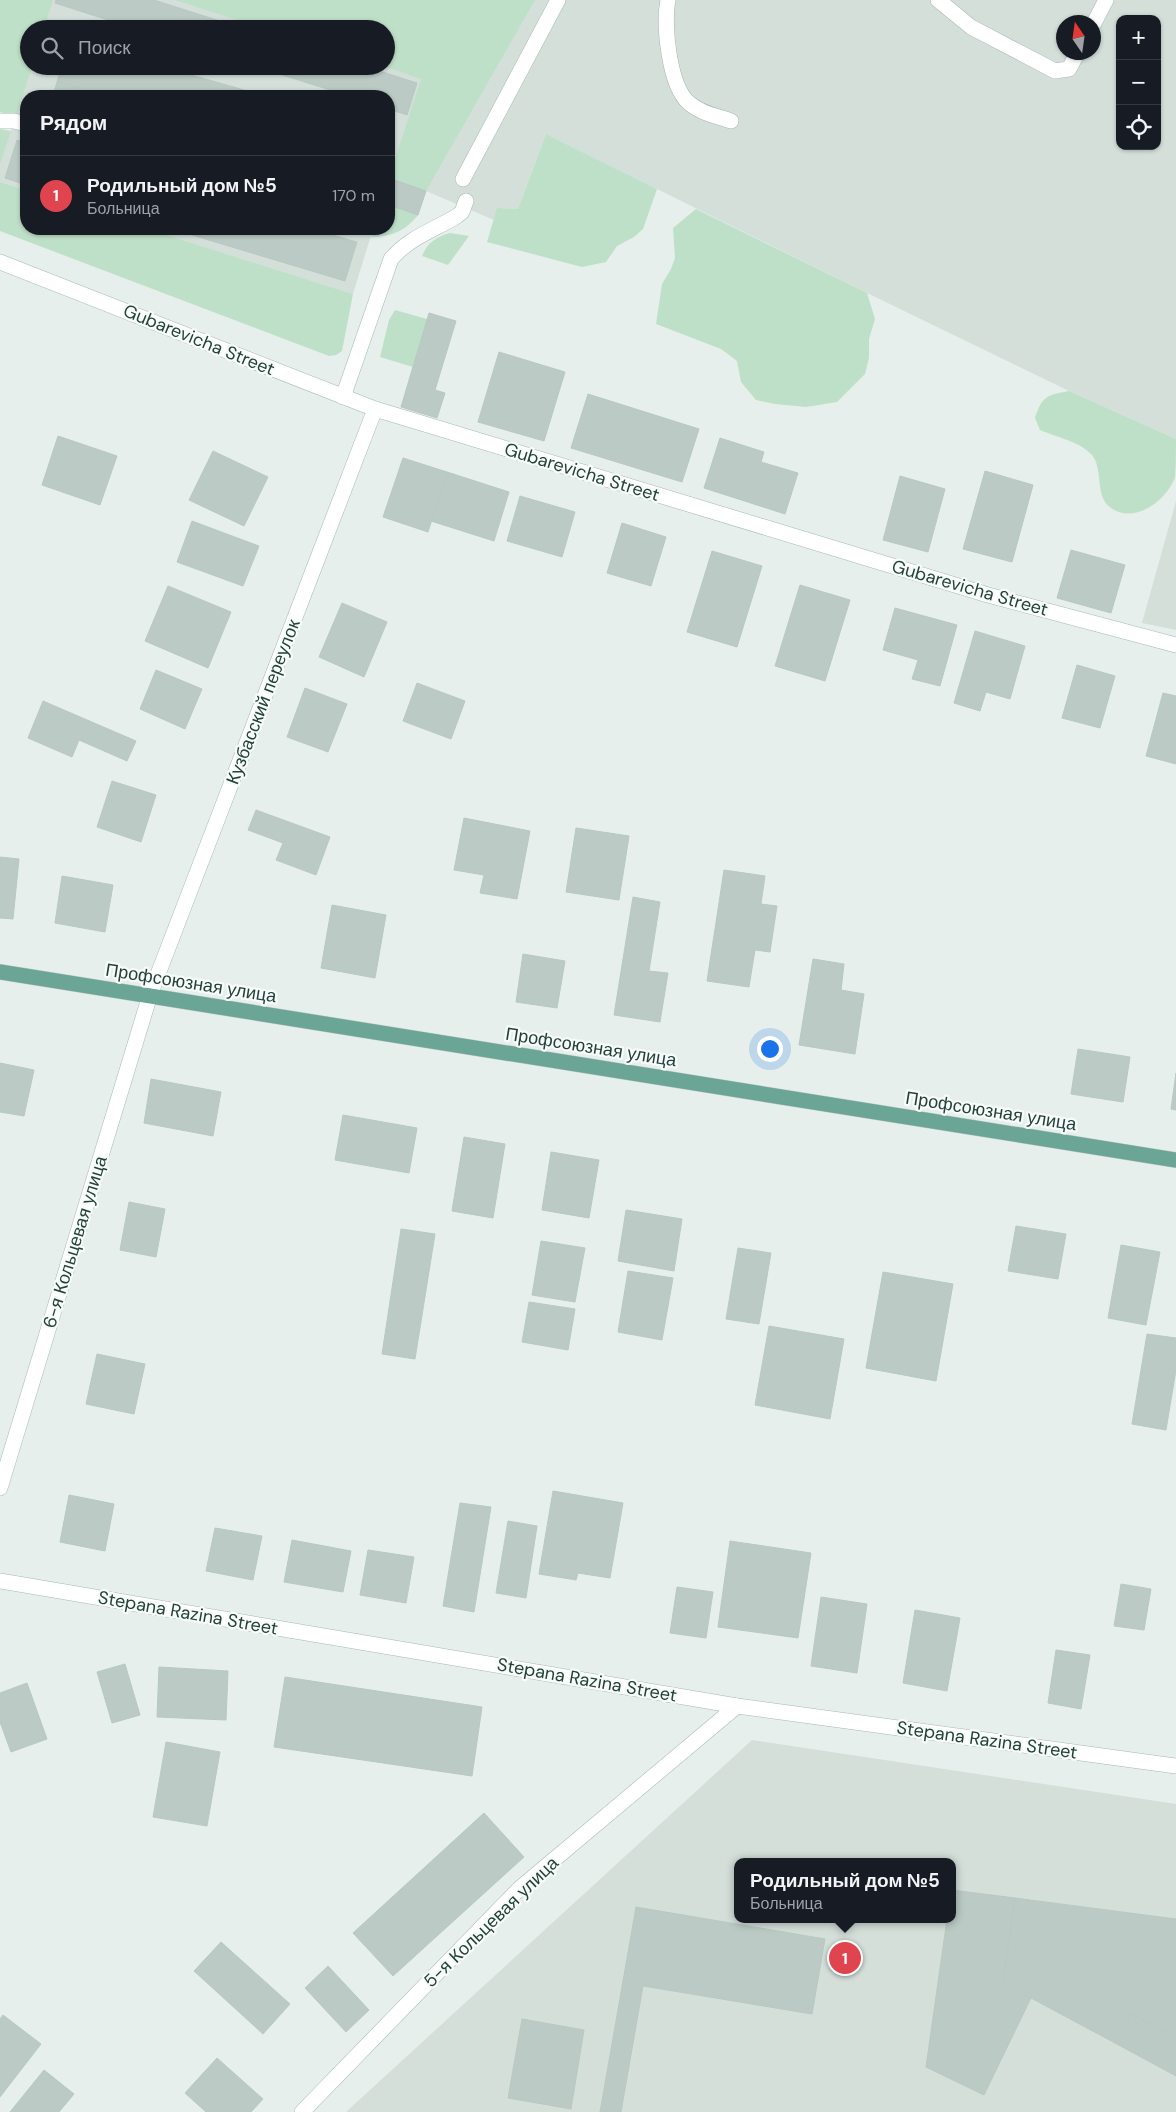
<!DOCTYPE html>
<html lang="ru">
<head>
<meta charset="utf-8">
<style>
  :root { --surface:#171b24; --page:#242831; --text:#f1f3f6; --muted:#9ea1a6; --line:#363941; --accent:#b45309 }
  body { margin:0; font-family:"DM Sans",sans-serif; background:var(--page); color:var(--text) }
  .controls { position:absolute; right:15px; top:15px; display:grid; overflow:hidden; border-radius:10px; box-shadow:0 1px 4px #0004 }
  .controls button { width:45px; height:45px; display:grid; place-items:center; padding:0; border:0; border-bottom:1px solid var(--line); background:var(--surface); color:var(--text); font:25px sans-serif }
  .compass { position:absolute; left:1056px; top:15px; width:45px; height:45px; border-radius:50%; background:var(--surface); box-shadow:0 1px 4px #0004; rotate:347deg }
  .you { position:absolute; left:769px; top:1048px; width:18px; height:18px; margin:-12px; border:4px solid #fff; border-radius:50%; background:#1a73e8; box-shadow:0 0 0 8px #1a73e833 }
  .badge { display:grid; place-items:center; width:32px; height:32px; border-radius:50%; background:var(--accent); color:#fff; font-size:16px; font-weight:700 }
  .pin { position:absolute; translate:-50% -50%; border:2px solid #fff; box-shadow:0 1px 5px #0006 }
  .popup { position:absolute; left:734px; top:1858px; width:222px; height:65px; box-sizing:border-box; display:grid; place-content:center; border-radius:10px; background:var(--surface); filter:drop-shadow(0 1px 4px #0005); font-size:16px; white-space:nowrap; color:var(--muted) }
  .popup b { font-size:19px; color:var(--text) }
  .popup::after { content:''; position:absolute; left:50%; top:100%; margin-left:-10px; border:10px solid transparent; border-top-color:var(--surface) }
  .list { margin:0; padding:0; list-style:none }
  h2 { display:flex; justify-content:space-between; align-items:center; height:65px; margin:0; padding:0 20px; font-size:21px }
  h2 small { font-size:16px; font-weight:400; color:var(--muted) }
  .list li { display:grid; grid-template-columns:32px 1fr auto; gap:15px; align-items:center; box-sizing:border-box; height:80px; padding:0 20px; border-top:1px solid var(--line) }
  .list b { display:block; font-size:19px; white-space:nowrap }
  .list p { margin:0; font-size:16px; white-space:nowrap; color:var(--muted) }
  .list em { font-size:16px; font-style:normal; color:var(--muted) }
  .icon { flex:none; width:28px; height:28px; fill:none; stroke:currentColor; stroke-width:2; stroke-linecap:round; stroke-linejoin:round }
  .map { position:relative; flex:none; width:1176px; height:2112px; overflow:hidden }
  .search { position:absolute; background:var(--surface); box-shadow:0 1px 4px #0004; left:20px; top:20px; width:375px; height:55px; display:flex; align-items:center; gap:12px; box-sizing:border-box; padding:0 18px; border-radius:28px; color:var(--muted); font-size:19px }
  .panel { position:absolute; background:var(--surface); box-shadow:0 1px 4px #0004; left:20px; top:90px; width:375px; height:145px; border-radius:20px }
  .map>svg:first-child { display:block }
  .built { fill:#d4dfda; fill-rule:evenodd }
  .green { fill:#bfe0c8 }
  .building { fill:#bbcac4; stroke:#b8c9c2 }
  .lines { fill:none; stroke-linecap:round; stroke-linejoin:round }
  .service-casing { stroke:#a8b8b2; stroke-width:16 }
  .minor-casing { stroke:#a8b8b2; stroke-width:16 }
  .primary-casing { stroke:#c2cac8; stroke-width:16 }
  .service { stroke:#fff; stroke-width:15 }
  .minor { stroke:#fff; stroke-width:15 }
  .primary { stroke:#6aa596; stroke-width:15 }
  .labels { text-anchor:middle; dominant-baseline:central; stroke-width:4.5; stroke-linejoin:round; paint-order:stroke }
  .street-label { font-size:18px; fill:#24423a; stroke:#f7fbf9 }
</style>
</head>
<body>
<div class="map">
<svg width="1176" height="2112" viewBox="0 0 1176 2112">
  <rect width="100%" height="100%" fill="#e6efeb"/>
  <g class="built">
    <path d="M0,0h1176v439l-107,-48 -202,-98 -321,-159 -28,75 -20,-1 -4,12 -68,-29 -36,-13 -1,3v-85h-363v94l-26,-8v-17l15,-48 -15,-5zM1120,19h37v127h-37zM1064,22h30v30h-30zM29,29h357v37h-357z"/>
    <path d="M148,229h225l-20,65z"/>
    <path d="M1176,501v129l-34,-7z"/>
    <path d="M752,1740l424,64v308h-830zM738,1862h214v57h-214z"/>
  </g>
  <g class="green">
    <path d="M0,0h53l-9,29h-15v37h3l-16,51 -16,-5z"/>
    <path d="M175,0h360l-109,191 -37,-13 32,-99 -38,-13h3v-37h-121z"/>
    <path d="M0,129l11,2 -11,34z"/>
    <path d="M546,134l111,55 -14,40 -9,8 -17,9 -11,16 -24,5 -95,-25 10,-34 21,1z"/>
    <path d="M0,182l26,8v39h122l205,65 -11,57 -6,4 -7,1 -329,-125z"/>
    <path d="M389,205l29,10c-13,16 -26,22 -47,22l2,-8h16z"/>
    <path d="M696,209l171,84 8,26 -6,20v19l-4,16 -28,28 -31,5 -31,-3 -19,-4 -15,-18 -4,-21 -16,-12 -65,-25 6,-40 9,-15 4,-11 -2,-30z"/>
    <path d="M450,233l19,3 -21,29 -26,-9c5,-13 14,-19 28,-23z"/>
    <path d="M395,310l32,9 -14,48 -33,-10 9,-37z"/>
    <path d="M1069,391l107,48c0,11 0,28 -1,38 -8,23 -40,48 -64,31 -17,-12 -7,-38 -19,-53 -11,-13 -36,-18 -52,-25l-5,-12c7,-22 12,-23 34,-27z"/>
  </g>
  <g class="building">
    <path d="M56,0h98l91,29h-109l-81,-26z"/>
    <path d="M62,66h98l105,30h-157l-51,-14z"/>
    <path d="M254,66h110l53,17 -10,32 -18,-6v-13h-40z"/>
    <path d="M57,82l51,14h-55z"/>
    <path d="M17,140l9,3v42l-21,-7z"/>
    <path d="M389,178l37,13 -8,24 -29,-10z"/>
    <path d="M172,229h139l46,13 -12,39z"/>
    <path d="M429,313l27,8 -21,69 10,3 -8,25 -36,-11z"/>
    <path d="M499,352l66,20 -21,69 -66,-19z"/>
    <path d="M588,394l111,35 -17,53 -111,-34z"/>
    <path d="M58,436l59,20 -17,49 -58,-20z"/>
    <path d="M720,438l44,14 -3,10 37,11 -13,41 -81,-26z"/>
    <path d="M213,451l55,26 -24,49 -55,-26z"/>
    <path d="M403,458l44,14 -19,60 -45,-15z"/>
    <path d="M985,471l48,14 -21,77 -49,-13z"/>
    <path d="M447,472l62,20 -15,49 -63,-20z"/>
    <path d="M900,476l45,13 -17,63 -45,-12z"/>
    <path d="M520,496l55,16 -13,45 -55,-16z"/>
    <path d="M192,521l67,25 -16,40 -66,-24z"/>
    <path d="M622,523l44,14 -15,49 -44,-13z"/>
    <path d="M1071,550l54,15 -14,48 -54,-15z"/>
    <path d="M712,551l50,15 -25,81 -50,-15z"/>
    <path d="M800,585l50,15 -25,81 -50,-15z"/>
    <path d="M168,586l63,26 -23,56 -63,-27z"/>
    <path d="M342,603l45,19 -23,55 -45,-20z"/>
    <path d="M895,608l62,17 -17,61 -28,-7 6,-19 -35,-10z"/>
    <path d="M975,631l50,15 -15,53 -24,-7 -6,19 -26,-8z"/>
    <path d="M1077,665l38,11 -15,52 -38,-10z"/>
    <path d="M156,670l46,19 -17,40 -45,-20z"/>
    <path d="M417,683l48,18 -14,38 -48,-18z"/>
    <path d="M305,688l42,16 -19,48 -41,-15z"/>
    <path d="M1163,693l13,3v68l-30,-8z"/>
    <path d="M43,701l93,40 -9,20 -48,-21 -7,17 -44,-19z"/>
    <path d="M112,781l44,14 -15,47 -44,-15z"/>
    <path d="M256,810l74,27 -14,38 -40,-15 7,-17 -35,-13z"/>
    <path d="M464,818l66,13 -13,68 -37,-6 4,-18 -30,-5z"/>
    <path d="M576,828l53,8 -10,64 -53,-8z"/>
    <path d="M0,857l19,2 -6,60 -13,-1z"/>
    <path d="M724,870l41,6 -4,28 16,2 -7,46 -15,-2 -6,37 -42,-6z"/>
    <path d="M62,876l51,9 -8,47 -50,-9z"/>
    <path d="M633,897l27,5 -11,69 19,2 -8,49 -46,-7z"/>
    <path d="M332,905l54,10 -11,63 -54,-10z"/>
    <path d="M523,954l42,7 -8,47 -41,-6z"/>
    <path d="M813,959l31,5 -3,26 23,4 -9,60 -56,-9z"/>
    <path d="M1078,1049l52,8 -7,45 -52,-8z"/>
    <path d="M0,1063l34,7 -10,46 -24,-4z"/>
    <path d="M1176,1073v37l-5,-1z"/>
    <path d="M151,1079l70,13 -8,44 -69,-13z"/>
    <path d="M343,1115l74,13 -8,45 -74,-13z"/>
    <path d="M464,1137l41,7 -12,74 -41,-7z"/>
    <path d="M551,1152l48,8 -10,58 -47,-8z"/>
    <path d="M129,1202l36,7 -9,48 -36,-7z"/>
    <path d="M626,1210l56,9 -8,52 -56,-10z"/>
    <path d="M1016,1226l50,8 -8,45 -50,-8z"/>
    <path d="M401,1229l34,5 -20,125 -33,-5z"/>
    <path d="M541,1241l44,7 -10,54 -43,-7z"/>
    <path d="M1121,1245l39,7 -14,73 -38,-7z"/>
    <path d="M738,1248l33,5 -12,71 -33,-5z"/>
    <path d="M628,1271l45,7 -11,62 -44,-8z"/>
    <path d="M883,1272l70,12 -17,97 -70,-13z"/>
    <path d="M529,1302l46,7 -7,41 -46,-8z"/>
    <path d="M769,1326l75,13 -14,80 -75,-14z"/>
    <path d="M1147,1334l29,4v32l-10,60 -34,-6z"/>
    <path d="M97,1354l48,10 -11,50 -48,-10z"/>
    <path d="M553,1491l70,12 -13,75 -32,-5 -2,7 -37,-6z"/>
    <path d="M69,1495l45,9 -9,47 -45,-9z"/>
    <path d="M460,1503l31,4 -17,105 -31,-6z"/>
    <path d="M508,1521l29,5 -11,72 -30,-5z"/>
    <path d="M215,1528l47,8 -9,44 -47,-9z"/>
    <path d="M292,1540l59,11 -8,41 -59,-10z"/>
    <path d="M730,1541l81,12 -13,85 -80,-11z"/>
    <path d="M368,1550l46,7 -8,46 -46,-8z"/>
    <path d="M1121,1584l30,5 -7,41 -30,-4z"/>
    <path d="M677,1587l36,5 -7,46 -36,-5z"/>
    <path d="M821,1597l46,7 -10,69 -46,-7z"/>
    <path d="M915,1610l45,8 -13,73 -44,-8z"/>
    <path d="M1056,1650l34,5 -9,54 -33,-6z"/>
    <path d="M125,1664l15,51 -28,8 -15,-51z"/>
    <path d="M159,1667l69,4 -2,49 -69,-3z"/>
    <path d="M285,1677l197,30 -10,69 -198,-29z"/>
    <path d="M27,1683l20,56 -36,13 -11,-30v-29z"/>
    <path d="M166,1742l54,10 -13,74 -54,-9z"/>
    <path d="M484,1813l40,44 -131,119 -40,-43z"/>
    <path d="M952,1890l63,8 -12,85 28,15 -47,97 -58,-28 21,-148h5z"/>
    <path d="M1015,1898l161,21v119l-45,-24 -16,29 -112,-60z"/>
    <path d="M636,1907l189,32 -13,75 -169,-28 -22,126h-21z"/>
    <path d="M221,1942l69,62 -27,30 -69,-63z"/>
    <path d="M328,1966l41,44 -23,22 -41,-44z"/>
    <path d="M1131,2014l45,24v38l-61,-33z"/>
    <path d="M3,2015l38,29 -41,53v-78z"/>
    <path d="M522,2019l62,11 -13,79 -63,-11z"/>
    <path d="M217,2058l46,41 -12,13h-45l-21,-19z"/>
    <path d="M44,2070l30,24 -15,18h-49z"/>
  </g>
  <g class="lines">
    <g class="service-casing">
      <g id="service">
        <path d="M668,0c-5,24 1,86 21,103 11,10 28,13 42,18"/>
        <path d="M938,0l33,27 84,44 14,-2 9,-17"/>
        <path d="M1094,23l12,-23"/>
        <path d="M0,121h14l12,3"/>
        <path d="M463,179l95,-179"/>
        <path d="M343,397l48,-138c19,-22 43,-29 66,-43l5,-4 4,-11"/>
      </g>
    </g>
    <g class="minor-casing">
      <g id="minor">
        <path d="M0,262l375,147 613,186 188,50"/>
        <path d="M0,1488l150,-493 225,-586"/>
        <path d="M0,1581l737,125 439,60"/>
        <path d="M302,2112l217,-223 218,-183"/>
      </g>
    </g>
    <g class="primary-casing">
      <path id="primary" d="M0,972l1176,188"/>
    </g>
    <use href="#service" class="service"/>
    <use href="#minor" class="minor"/>
    <use href="#primary" class="primary"/>
  </g>
  <g class="labels">
    <g class="street-label">
      <text transform="translate(199 340) rotate(22)">Gubarevicha Street</text>
      <text transform="translate(582 472) rotate(17)">Gubarevicha Street</text>
      <text transform="translate(970 588) rotate(16)">Gubarevicha Street</text>
      <text transform="translate(263 702) rotate(-69)">Кузбасский переулок</text>
      <text transform="translate(191 983) rotate(9)">Профсоюзная улица</text>
      <text transform="translate(591 1047) rotate(9)">Профсоюзная улица</text>
      <text transform="translate(991 1111) rotate(9)">Профсоюзная улица</text>
      <text transform="translate(75 1242) rotate(-73)">6-я Кольцевая улица</text>
      <text transform="translate(188 1613) rotate(10)">Stepana Razina Street</text>
      <text transform="translate(587 1680) rotate(10)">Stepana Razina Street</text>
      <text transform="translate(987 1740) rotate(8)">Stepana Razina Street</text>
      <text transform="translate(491 1922) rotate(-44)">5-я Кольцевая улица</text>
    </g>
  </g>
</svg>
<div class="controls">
<button>+</button>
<button>−</button>
<button><svg class="icon" aria-label="locate" viewBox="0 0 24 24"><circle cx="12" cy="12" r="6"/><path d="M12 2v4M12 18v4M2 12h4M18 12h4"/></svg></button>
</div>
<svg class="compass" viewBox="-18 -18 36 36"><path d="M0-13l5 13h-10z" fill="#e53935"/><path d="M0 13l5-13h-10z" fill="#9ea1a6"/></svg>
<div class="you"></div>
<div class="pin badge" style="left:845px;top:1958px;background:#e0444e">1</div>
<div class="popup"><b>Родильный дом №5</b>Больница</div>
<div class="search"><svg class="icon" aria-label="search" viewBox="0 0 24 24"><circle cx="10" cy="10" r="6"/><path d="M15 15l6 6"/></svg>Поиск</div>
<section class="panel">
<h2>Рядом<small></small></h2>
<ul class="list">
<li><span class="badge" style="background:#e0444e">1</span><div><b>Родильный дом №5</b><p>Больница</p></div><em>170 m</em></li>
</ul>
</section>
</div>
</body>
</html>
